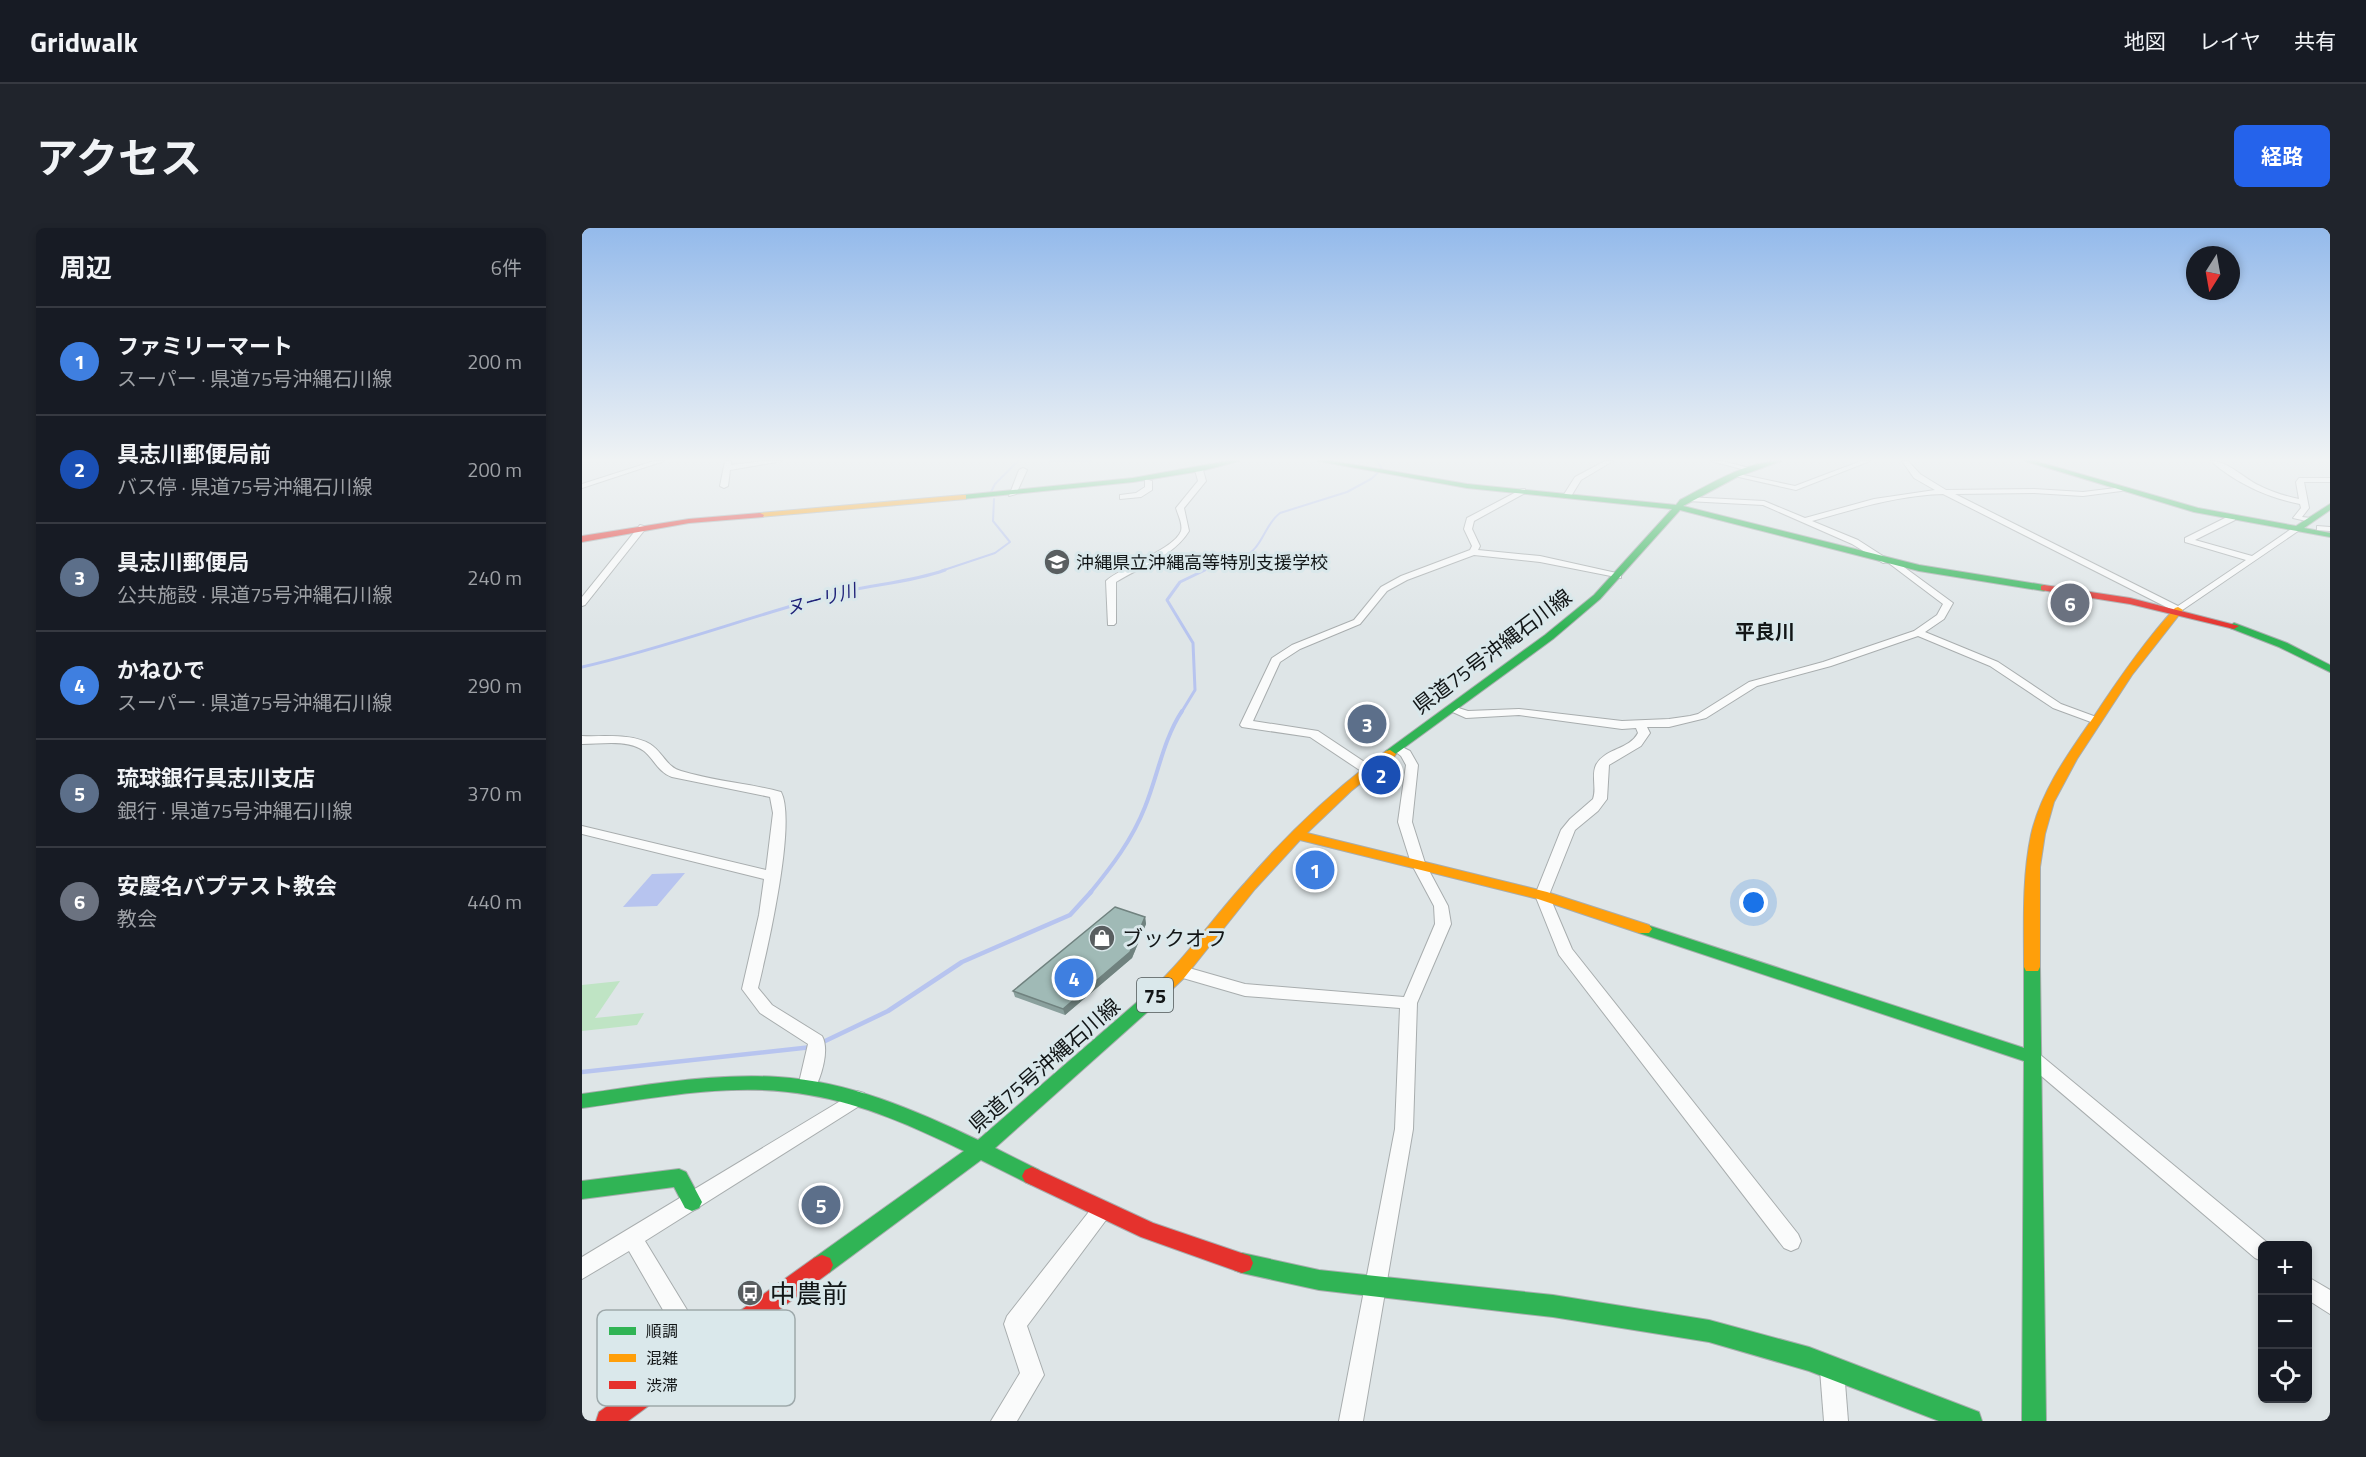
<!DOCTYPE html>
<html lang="ja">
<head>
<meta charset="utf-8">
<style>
  :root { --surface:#171b24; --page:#20242c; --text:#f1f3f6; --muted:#9ea1a6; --line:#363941; --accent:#2563eb }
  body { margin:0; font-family:"Titillium Web","Noto Sans JP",sans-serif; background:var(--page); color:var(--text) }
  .controls { position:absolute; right:18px; bottom:18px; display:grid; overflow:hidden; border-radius:9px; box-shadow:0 3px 9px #0003 }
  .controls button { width:54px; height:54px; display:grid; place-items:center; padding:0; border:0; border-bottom:2px solid var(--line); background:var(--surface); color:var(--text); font:30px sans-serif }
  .compass { position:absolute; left:1604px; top:18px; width:54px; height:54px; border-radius:50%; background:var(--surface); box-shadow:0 3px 9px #0003; rotate:191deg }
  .you { position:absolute; left:1172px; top:675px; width:21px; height:21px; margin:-15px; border:4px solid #fff; border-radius:50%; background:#1a73e8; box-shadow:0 0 0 9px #1a73e833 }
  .badge { display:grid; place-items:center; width:39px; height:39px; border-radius:50%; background:var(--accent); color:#fff; font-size:20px; font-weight:700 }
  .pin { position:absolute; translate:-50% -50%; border:3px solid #fff; box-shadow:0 2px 6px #0006 }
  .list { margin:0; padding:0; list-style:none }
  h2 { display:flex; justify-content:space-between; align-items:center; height:78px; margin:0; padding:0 24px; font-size:26px }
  h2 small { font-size:20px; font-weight:400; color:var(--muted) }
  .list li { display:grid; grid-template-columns:39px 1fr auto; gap:18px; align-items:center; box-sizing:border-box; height:108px; padding:0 24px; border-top:2px solid var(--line) }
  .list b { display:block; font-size:22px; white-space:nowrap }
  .list p { margin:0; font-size:20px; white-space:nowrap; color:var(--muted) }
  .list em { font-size:20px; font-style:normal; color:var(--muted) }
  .icon { flex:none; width:33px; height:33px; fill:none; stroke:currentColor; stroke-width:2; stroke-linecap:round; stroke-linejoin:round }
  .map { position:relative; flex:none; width:1748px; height:1193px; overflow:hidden; border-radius:9px }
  header { display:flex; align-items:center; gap:36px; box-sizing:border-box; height:84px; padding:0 30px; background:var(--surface); border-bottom:2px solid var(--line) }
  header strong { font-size:28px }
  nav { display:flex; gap:33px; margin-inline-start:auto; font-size:21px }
  .intro { display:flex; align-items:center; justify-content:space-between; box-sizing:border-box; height:144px; padding:0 36px }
  h1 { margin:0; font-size:42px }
  .button { padding:15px 27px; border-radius:9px; background:var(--accent); color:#fff; font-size:21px; font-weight:700 }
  main { display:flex; gap:36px; padding:0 36px }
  aside { flex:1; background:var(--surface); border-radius:9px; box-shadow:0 3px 9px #0003 }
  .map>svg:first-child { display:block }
  .green { fill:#bfe4c4 }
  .water { fill:#b7c4ef }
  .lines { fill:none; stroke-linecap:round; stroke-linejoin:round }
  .stream-far3 { stroke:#b7c4ef; stroke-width:2 }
  .stream-far2 { stroke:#b7c4ef; stroke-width:3 }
  .stream-far1 { stroke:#b7c4ef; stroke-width:4 }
  .stream { stroke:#b7c4ef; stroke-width:4.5 }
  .street-casing { stroke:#a8adae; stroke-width:2 }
  .fast-casing { stroke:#a8adae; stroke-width:2 }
  .slow-casing { stroke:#a8adae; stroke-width:2 }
  .jam-casing { stroke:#a8adae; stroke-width:2 }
  .street { fill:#fafbfb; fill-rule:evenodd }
  .fast { fill:#30b455; fill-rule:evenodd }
  .slow { fill:#ff9f0a; fill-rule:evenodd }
  .jam { fill:#e5322d; fill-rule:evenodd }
  .wall { fill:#8aa09d }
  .shaded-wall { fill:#70827f }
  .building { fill:#a0bab6; stroke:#70827f; stroke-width:1.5 }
  .labels { text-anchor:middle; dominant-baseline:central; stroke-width:6; stroke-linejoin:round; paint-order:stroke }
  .far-poi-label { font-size:18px; fill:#121617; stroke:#dae8eb; text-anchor:start }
  .far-water-label { font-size:18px; font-style:italic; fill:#202379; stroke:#dae8eb }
  .far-quarter-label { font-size:20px; font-weight:bold; fill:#121617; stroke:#dae8eb }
  .shield { fill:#dae8eb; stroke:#4e5557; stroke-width:1.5 }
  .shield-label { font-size:20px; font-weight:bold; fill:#121617 }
  .street-label { font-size:21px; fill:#121617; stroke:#dae8eb }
  .poi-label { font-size:21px; fill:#121617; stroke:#dae8eb; text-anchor:start }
  .near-poi-label { font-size:26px; fill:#121617; stroke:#dae8eb; text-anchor:start }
  .key { fill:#dae8eb; stroke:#9ea9ab; stroke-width:1.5 }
  .key-label { font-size:16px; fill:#121617 }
</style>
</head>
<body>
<header>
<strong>Gridwalk</strong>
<nav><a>地図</a><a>レイヤ</a><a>共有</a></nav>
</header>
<div class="intro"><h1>アクセス</h1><a class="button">経路</a></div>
<main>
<aside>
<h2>周辺<small>6件</small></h2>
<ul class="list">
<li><span class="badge" style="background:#3f7fe0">1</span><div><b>ファミリーマート</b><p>スーパー · 県道75号沖縄石川線</p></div><em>200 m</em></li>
<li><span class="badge" style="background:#1a4fb4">2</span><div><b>具志川郵便局前</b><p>バス停 · 県道75号沖縄石川線</p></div><em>200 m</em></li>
<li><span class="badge" style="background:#5c6f8a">3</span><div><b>具志川郵便局</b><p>公共施設 · 県道75号沖縄石川線</p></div><em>240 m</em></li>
<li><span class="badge" style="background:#3f7fe0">4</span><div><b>かねひで</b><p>スーパー · 県道75号沖縄石川線</p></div><em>290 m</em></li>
<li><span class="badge" style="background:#5c6f8a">5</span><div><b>琉球銀行具志川支店</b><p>銀行 · 県道75号沖縄石川線</p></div><em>370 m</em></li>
<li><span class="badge" style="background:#6b7280">6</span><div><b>安慶名バプテスト教会</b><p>教会</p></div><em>440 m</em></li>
</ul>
</aside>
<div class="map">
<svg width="1748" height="1193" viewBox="0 0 1748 1193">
  <rect width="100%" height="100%" fill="#dee5e7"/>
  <path class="green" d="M38,753l-25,37 49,-5 -7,12 -55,6v-46z"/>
  <path class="water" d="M103,645l-28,33 -34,1 29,-33z"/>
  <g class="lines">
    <g class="stream-far3">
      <path d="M467,233h42"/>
      <path d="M409,264l4,-8 23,-23"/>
      <path d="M359,343l54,-18 15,-11 -17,-21 1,-22"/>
      <path d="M618,343c18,-5 44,-8 56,-24 9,-11 12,-25 24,-34l67,-21 24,-13 11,-10 -5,-8"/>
    </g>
    <g class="stream-far2">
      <path d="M0,439c88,-20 173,-53 260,-75 35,-8 70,-10 103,-22"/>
      <path d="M599,485l14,-23 -2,-47 -26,-43 13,-18 25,-12"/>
    </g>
    <path class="stream-far1" d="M508,665c22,-27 42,-53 55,-86 13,-32 18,-67 37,-96"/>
    <g class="stream">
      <path d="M239,815l67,-32 74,-49 108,-47 21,-23"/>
      <path d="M0,844l230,-25"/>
    </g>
    <g class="street-casing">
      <g id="street">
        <path d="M72,233h10l-82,27v-4z"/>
        <path d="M143,233h6v4l34,-4h17l-52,9 -2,16 -4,2 -4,-2z"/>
        <path d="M1023,233h8l-32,19 -11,18h-6l-1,-2 12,-19z"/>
        <path d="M1129,233h11l31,8 -4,2z"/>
        <path d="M1279,233h9l-74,29 -66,-15 4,-2 61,13z"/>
        <path d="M1320,233h6l12,13 26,16 88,-1 49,3 41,-5 1,2 -4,2 -38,5 -49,-3 -79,1 223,112 68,-46 -61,-18v-4l44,-22h6v4l-40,20 57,16 42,-29 7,2 -123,84 -235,-119c-44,1 -88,15 -131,27l46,19 28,18v4l-3,1 -31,-19 -89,-39 -76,-4 -4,-2 4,-2 77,4 41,17 69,-19 61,-9 -21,-12z"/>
        <path d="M1629,233c15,-1 33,17 47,24 13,7 27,11 41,14l-3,-17 3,-4h31v4h-26l5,26 -7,9 9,1v4l-18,-4 8,-10 -1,-4c-31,-6 -65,-21 -89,-43z"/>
        <path d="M441,240l4,2 -11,24 -7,2 10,-26z"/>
        <path d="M617,240l4,2 3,11 -22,27 5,23c-15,25 -49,36 -73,51v41l-2,2h-6l-2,-44c15,-14 69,-32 75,-50 2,-7 -3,-16 -5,-23l22,-27 -3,-11z"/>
        <path d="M563,251l7,2v9l-11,7 -21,2v-4l16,-2 9,-6z"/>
        <path d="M940,261h3v4l-51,28 -2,8 8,17 -2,4 62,6 81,18v4l-81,-16 -66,-7 -67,25 -20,11 -27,33 -60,25 -20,13 -27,59 65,10 54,36 2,3 -2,3h-8l-54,-36 -68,-10 -2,-2 32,-67 20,-13 62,-25 27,-33 20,-11 69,-26 2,-4 -8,-17 3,-11z"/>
        <path d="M58,297l7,2 -62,78 -3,1v-9z"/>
        <path d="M1735,298l13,1v4l-13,-1z"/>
        <path d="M1311,331l60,44 -9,16 -19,13 73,30 63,42 38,14 2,2 -2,2h-8l-38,-14 -63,-42 -72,-30 -87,30 -74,20 -51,32 -37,9h-22l3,6 -9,13 -32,19 -2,34 -9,12 -23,19 -26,65 23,54 226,285 3,7 -3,7 -7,3 -7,-3 -225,-293 -24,-60 26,-65 9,-11 23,-20c4,-11 -2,-23 3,-34 9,-17 33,-15 42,-32l-2,-5 -14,1 -103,-14 -53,3 -20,-9 6,-3 16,5 51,-2 103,12 47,-2 21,-3 8,-2 51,-32 74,-20 91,-31 23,-16 6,-11 -53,-40 -1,-2z"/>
        <path d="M0,508c21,1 49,-3 68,8 13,8 16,23 31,27 32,10 67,12 100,21 16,30 -14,159 -23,196l14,17 50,31c8,14 -1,42 -9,56l-6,2 -6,-2 -3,-5 10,-43 -48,-31 -18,-24 17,-74 5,-36 -182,-45v-8l184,44 7,-57 -3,-16 -98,-20c-14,-5 -18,-18 -28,-26 -16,-12 -43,-7 -62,-7z"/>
        <path d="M816,517l12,6 8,14 -6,57 13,41 23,43 3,18 -34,79 -4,126 -50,292h-24l56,-292 5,-121 -155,-12 -69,-20 -2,-4 2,-4 6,-2 63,18 159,13 31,-73 -1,-18 -23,-43 -13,-41 8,-57 -5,-9 -9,-7z"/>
        <path d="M1450,823l6,2 231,191 -7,2v15l-7,-3 -229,-195 -3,-5 3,-5z"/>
        <path d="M275,863l7,2 2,5 -2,5 -219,138 64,105 3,8 -3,8 -8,3 -8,-3 -64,-111 -47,28v-22z"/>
        <path d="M520,973l7,3 3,6 -3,6 -82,110 17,49 -27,46h-26l29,-48 -16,-49 3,-8 88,-112z"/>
        <path d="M1726,1049l22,13v24l-22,-14z"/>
        <path d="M1250,1130l8,4 4,8 4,51h-24l-4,-51 4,-8z"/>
      </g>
    </g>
    <g class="fast-casing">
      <g id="fast">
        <path d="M645,233h12l-38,10 -68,11 -170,17 -4,-2 4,-2 170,-17z"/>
        <path d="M736,233h14l135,23 209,21 4,-5c31,-16 66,-39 101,-39l-44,16 -54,29 236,59 125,20 5,3 -5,3 -125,-20 -239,-61 -80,89 -47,40 -163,119 -6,-4 2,-3 159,-116 49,-40 78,-86 -205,-21z"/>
        <path d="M1443,233h10l163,47 98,18 34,-22v6l-26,18 26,5v4l-136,-25z"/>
        <path d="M1652,395l53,20 43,22v7l-51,-25 -49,-19 -1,-2z"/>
        <path d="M1062,696l380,124v-81l2,-4h12l2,4 6,454h-24l2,-360 -385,-128 -3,-4 3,-4z"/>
        <path d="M575,760l6,2 2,4 -2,4 -168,150 44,22 3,6 -3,6 -7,3 -7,-3 -44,-22 -151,112 -8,3 -8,-3 -3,-7 3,-7 150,-107c-50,-24 -100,-47 -155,-56 -75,-14 -153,3 -227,13v-14c65,-9 130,-21 196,-17 70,4 137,33 200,63l173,-150z"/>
        <path d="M97,941l7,3 16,30 -3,6 -7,3 -7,-3 -11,-21 -92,12v-18z"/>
        <path d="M660,1025l77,17 234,25 156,25 100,27 170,65 3,9h-43l-130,-50 -100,-29 -156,-25 -234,-27 -77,-17 -8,-3 -3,-7 3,-7z"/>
      </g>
    </g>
    <g class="slow-casing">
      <g id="slow">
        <path d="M381,267h3v4l-206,18 -4,-2 4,-2z"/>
        <path d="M1596,379l5,3 -51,65 -55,84 -23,43 -9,32 -5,33v100l-2,4h-12l-2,-4c0,-44 -2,-89 7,-132 10,-44 37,-81 62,-117 25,-38 51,-76 82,-110z"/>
        <path d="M808,522l6,4 -2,3 -43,34 -44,42 240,59 102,33 3,4 -3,4h-10l-101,-34 -238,-59 -45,49 -71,89 -21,20 -6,2 -6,-2 -2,-4 2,-4c35,-32 62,-72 94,-107 42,-49 89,-93 141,-132z"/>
      </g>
    </g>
    <g class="jam-casing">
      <g id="jam">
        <path d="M178,285l4,2 -1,2 -74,6 -107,19v-6l107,-17z"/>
        <path d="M1462,357l86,13 109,28 -5,3 -104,-25 -89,-14v-4z"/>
        <path d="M450,939l121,56 97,33 3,7 -3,7 -8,3 -101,-36 -116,-55 -3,-6 3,-6z"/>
        <path d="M240,1027l8,3 3,7 -3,7 -202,149h-32l3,-9 215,-154z"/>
      </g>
    </g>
    <use href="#street" class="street"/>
    <use href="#fast" class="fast"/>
    <use href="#slow" class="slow"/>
    <use href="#jam" class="jam"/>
  </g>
  <path class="wall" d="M563,689l1,7 -14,34 -67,57 -50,-18 -2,-6z"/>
  <path class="shaded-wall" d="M563,689l1,7 -14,34 -67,57 -2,-6z"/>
  <path class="building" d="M533,679l30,10 -15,35 -67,57 -50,-18z"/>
  <linearGradient id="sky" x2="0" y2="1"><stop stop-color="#94baeb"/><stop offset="0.58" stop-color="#f0f3f4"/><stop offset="1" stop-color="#f0f3f4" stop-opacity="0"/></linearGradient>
  <rect width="1748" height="400" fill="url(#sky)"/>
  <defs>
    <g id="school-disc" transform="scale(1.35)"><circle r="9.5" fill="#595e60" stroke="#dae8eb"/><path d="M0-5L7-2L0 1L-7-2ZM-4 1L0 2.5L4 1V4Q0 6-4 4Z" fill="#fff"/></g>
    <g id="shop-disc" transform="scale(1.35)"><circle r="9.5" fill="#595e60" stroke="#dae8eb"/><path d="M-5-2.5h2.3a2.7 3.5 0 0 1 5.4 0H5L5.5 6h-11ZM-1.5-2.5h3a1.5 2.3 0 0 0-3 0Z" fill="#fff"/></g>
    <g id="bus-disc" transform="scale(1.35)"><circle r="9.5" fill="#595e60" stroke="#dae8eb"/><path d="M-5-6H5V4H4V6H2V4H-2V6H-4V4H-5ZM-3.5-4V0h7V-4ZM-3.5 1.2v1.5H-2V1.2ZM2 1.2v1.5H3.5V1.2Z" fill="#fff"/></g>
  </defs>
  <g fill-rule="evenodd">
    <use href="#school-disc" x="475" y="334"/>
    <use href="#shop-disc" x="520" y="710"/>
    <use href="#bus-disc" x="168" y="1065"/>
  </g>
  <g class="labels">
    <g class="far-poi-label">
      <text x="494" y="334">沖縄県立沖縄高等特別支援学校</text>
    </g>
    <g class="far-water-label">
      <text transform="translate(239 371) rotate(-15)">ヌーリ川</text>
    </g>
    <g class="far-quarter-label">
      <text x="1183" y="403">平良川</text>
    </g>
    <rect class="shield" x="555" y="750" width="36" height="34" rx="4.5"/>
    <g class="shield-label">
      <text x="573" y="767">75</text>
    </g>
    <g class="street-label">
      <text transform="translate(910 423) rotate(-37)">県道75号沖縄石川線</text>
      <text transform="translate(462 837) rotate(-41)">県道75号沖縄石川線</text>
    </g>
    <g class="poi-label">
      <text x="540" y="710">ブックオフ</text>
    </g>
    <g class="near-poi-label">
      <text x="188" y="1065">中農前</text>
    </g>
  </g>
  <rect x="15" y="1082" width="198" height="96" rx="9" class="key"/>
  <rect x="27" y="1099" width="27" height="8" fill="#30b455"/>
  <rect x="27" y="1126" width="27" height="8" fill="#ff9f0a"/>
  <rect x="27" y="1153" width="27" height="8" fill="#e5322d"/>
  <g class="key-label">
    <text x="64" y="1109">順調</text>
    <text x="64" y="1136">混雑</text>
    <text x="64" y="1163">渋滞</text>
  </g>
</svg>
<div class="controls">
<button>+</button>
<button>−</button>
<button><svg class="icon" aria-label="locate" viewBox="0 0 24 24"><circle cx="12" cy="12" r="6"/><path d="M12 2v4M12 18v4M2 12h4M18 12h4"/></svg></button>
</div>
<svg class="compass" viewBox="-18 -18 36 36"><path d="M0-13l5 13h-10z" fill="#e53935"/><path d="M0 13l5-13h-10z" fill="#9ea1a6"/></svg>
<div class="you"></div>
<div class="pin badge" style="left:733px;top:642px;background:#3f7fe0">1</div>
<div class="pin badge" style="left:799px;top:547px;background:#1a4fb4">2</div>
<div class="pin badge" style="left:785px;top:496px;background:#5c6f8a">3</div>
<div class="pin badge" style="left:492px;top:750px;background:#3f7fe0">4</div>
<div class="pin badge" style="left:239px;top:977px;background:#5c6f8a">5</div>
<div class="pin badge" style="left:1488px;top:375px;background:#6b7280">6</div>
</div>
</main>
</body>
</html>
